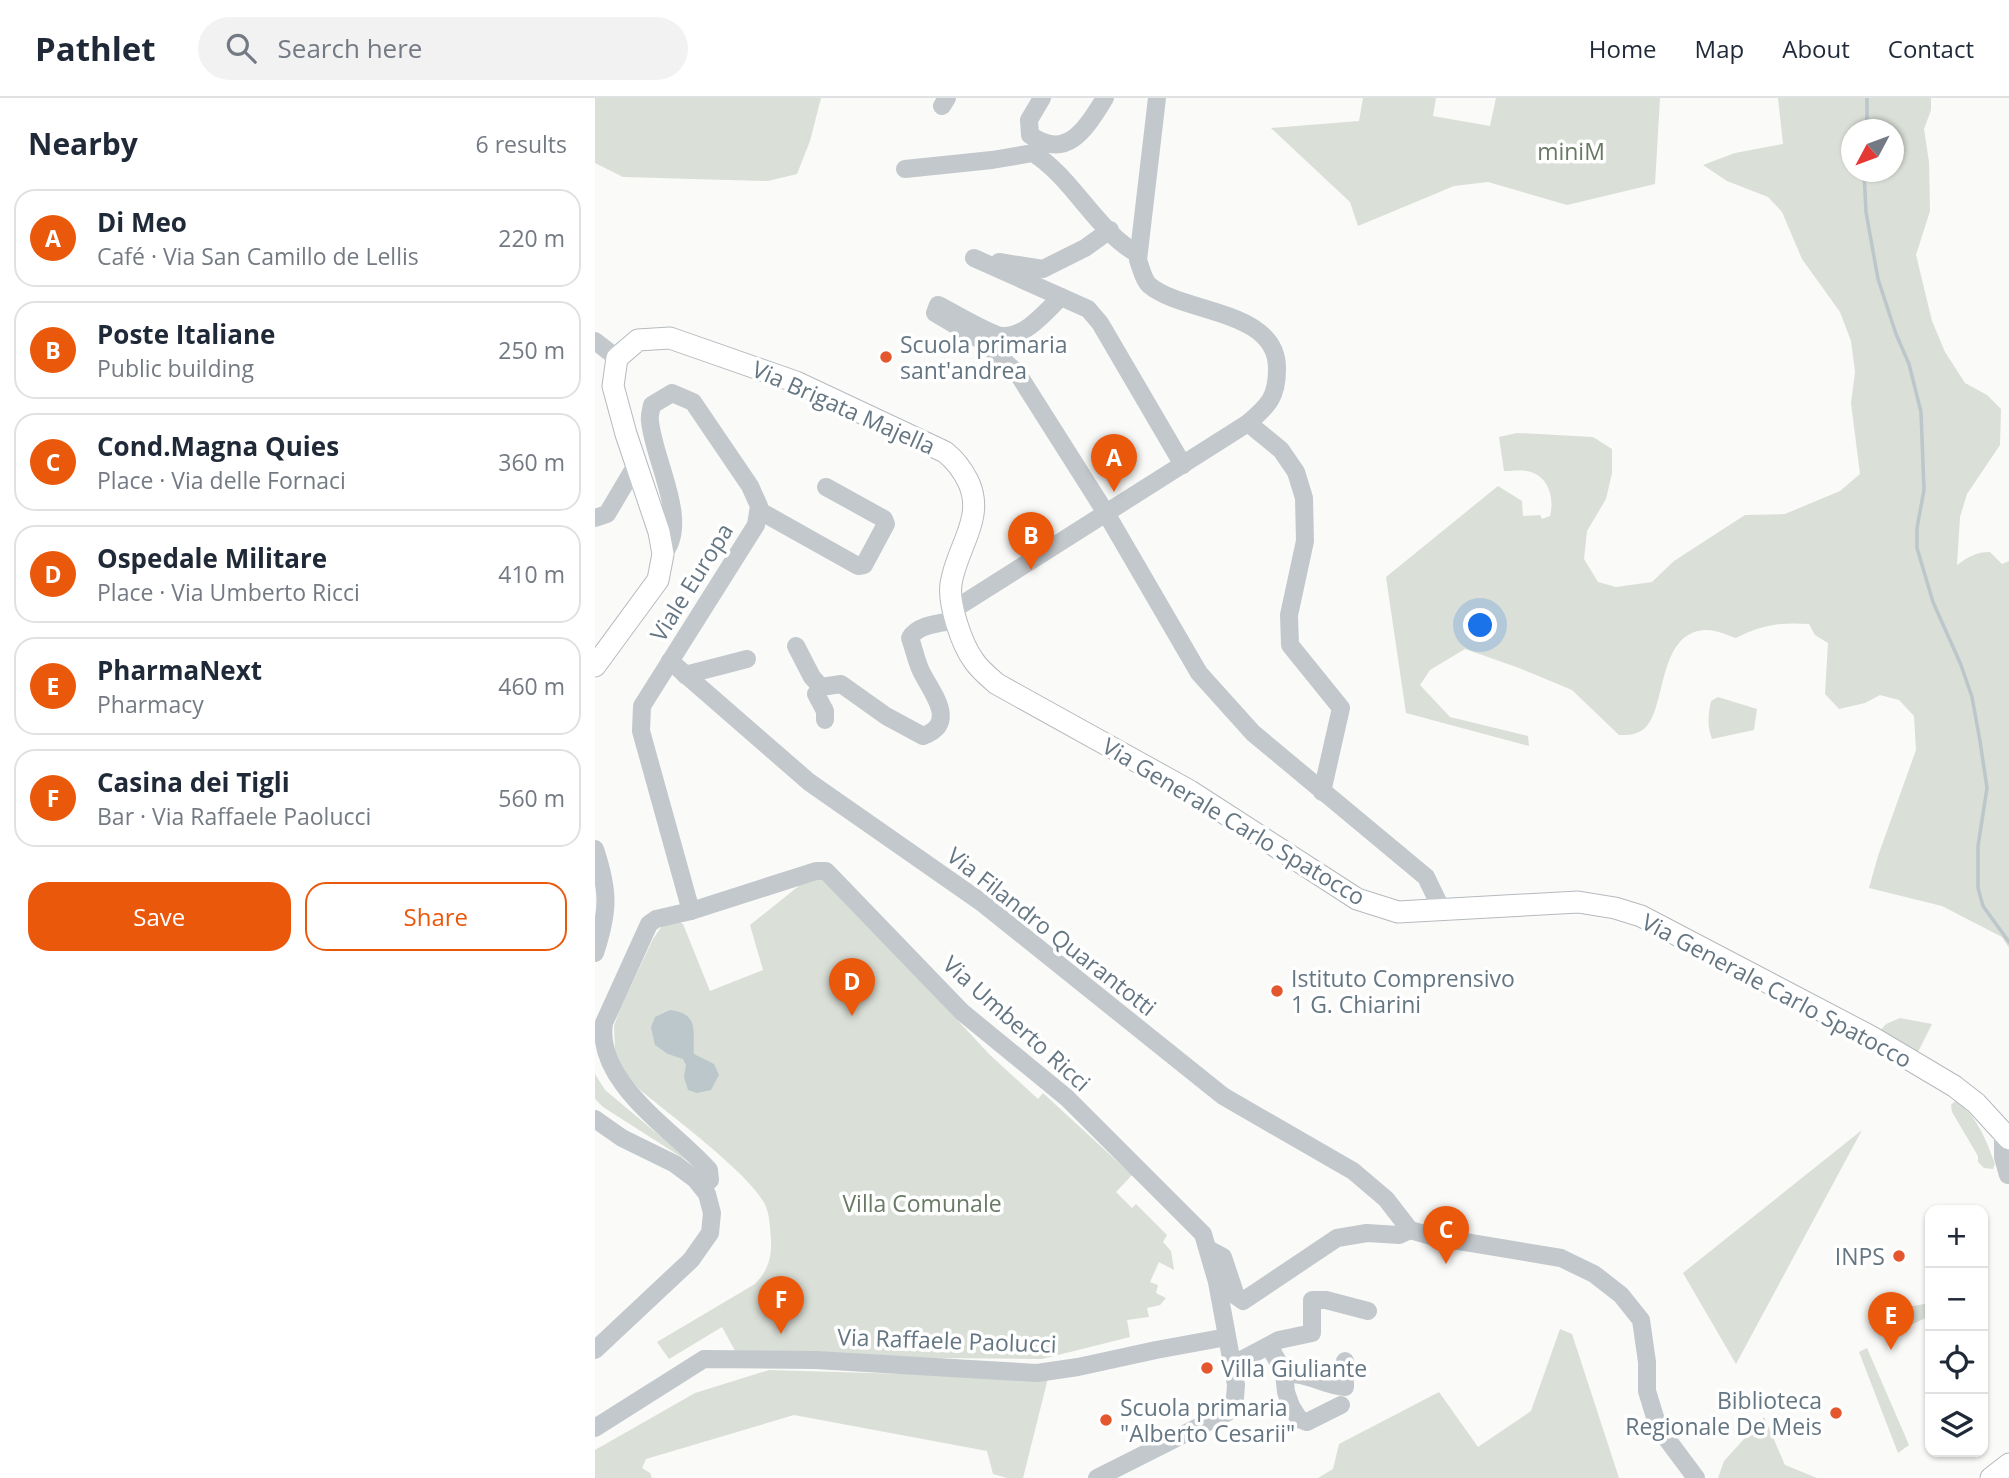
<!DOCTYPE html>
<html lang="en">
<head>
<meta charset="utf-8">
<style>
  :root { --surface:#fff; --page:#f2f2f3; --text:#1f2937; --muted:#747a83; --line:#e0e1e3; --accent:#ea580c }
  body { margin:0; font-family:"Open Sans",sans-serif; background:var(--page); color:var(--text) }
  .controls { position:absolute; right:21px; bottom:21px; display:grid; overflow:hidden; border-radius:14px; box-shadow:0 2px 5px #0004 }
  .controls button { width:63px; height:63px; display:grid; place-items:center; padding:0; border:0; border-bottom:2px solid var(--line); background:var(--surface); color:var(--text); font:35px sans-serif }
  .compass { position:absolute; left:1246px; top:21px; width:63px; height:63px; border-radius:50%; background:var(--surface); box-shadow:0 2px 5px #0004; rotate:229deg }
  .you { position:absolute; left:886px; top:528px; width:24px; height:24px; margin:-18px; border:5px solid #fff; border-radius:50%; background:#1a73e8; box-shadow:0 0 0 10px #1a73e833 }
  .badge { display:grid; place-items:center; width:46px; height:46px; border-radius:50%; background:var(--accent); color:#fff; font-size:23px; font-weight:700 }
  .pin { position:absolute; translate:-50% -58px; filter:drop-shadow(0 2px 4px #0008) }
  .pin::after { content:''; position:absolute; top:37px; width:24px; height:21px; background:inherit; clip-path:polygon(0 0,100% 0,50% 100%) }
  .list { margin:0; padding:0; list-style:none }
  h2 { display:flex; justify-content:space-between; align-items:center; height:91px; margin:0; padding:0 28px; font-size:30px }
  h2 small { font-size:23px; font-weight:400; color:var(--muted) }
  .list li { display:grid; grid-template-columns:46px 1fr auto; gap:21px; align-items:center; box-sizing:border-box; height:98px; margin:0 14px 14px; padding:0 14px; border:2px solid var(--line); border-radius:21px }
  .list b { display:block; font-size:26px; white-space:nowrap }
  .list p { margin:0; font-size:23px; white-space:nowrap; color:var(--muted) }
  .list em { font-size:23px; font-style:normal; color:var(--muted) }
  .actions { display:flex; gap:14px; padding:21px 28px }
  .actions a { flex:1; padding:16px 0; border:2px solid var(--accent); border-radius:21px; text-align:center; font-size:24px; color:var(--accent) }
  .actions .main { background:var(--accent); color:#fff }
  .icon { flex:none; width:38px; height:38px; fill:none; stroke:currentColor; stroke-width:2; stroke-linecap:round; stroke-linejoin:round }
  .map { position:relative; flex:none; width:1414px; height:1380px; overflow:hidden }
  header { display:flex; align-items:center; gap:42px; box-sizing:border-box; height:98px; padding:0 35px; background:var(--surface); border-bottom:2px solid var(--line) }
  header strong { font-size:33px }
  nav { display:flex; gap:38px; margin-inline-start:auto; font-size:24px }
  .search { width:490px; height:63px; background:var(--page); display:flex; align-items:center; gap:18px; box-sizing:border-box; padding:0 24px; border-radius:38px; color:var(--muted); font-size:26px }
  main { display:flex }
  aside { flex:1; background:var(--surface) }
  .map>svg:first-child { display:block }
  .green { fill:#dadfd7; fill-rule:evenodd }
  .water { fill:#bbc7cb }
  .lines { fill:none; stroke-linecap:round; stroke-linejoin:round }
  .stream { stroke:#bbc7cb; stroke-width:3.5 }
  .major-casing { stroke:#b5babe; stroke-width:23 }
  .minor { stroke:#c3c8cc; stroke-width:18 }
  .major { stroke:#fff; stroke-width:21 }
  .poi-dot { fill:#e4572e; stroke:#fff; stroke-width:2.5 }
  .labels { text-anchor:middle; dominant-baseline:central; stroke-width:7; stroke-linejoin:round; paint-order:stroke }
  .park-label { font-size:23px; fill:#687a64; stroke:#fff }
  .poi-label { font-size:23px; fill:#657683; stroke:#fff; text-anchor:start }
  .street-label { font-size:23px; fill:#657683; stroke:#fff }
</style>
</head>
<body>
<header>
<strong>Pathlet</strong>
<div class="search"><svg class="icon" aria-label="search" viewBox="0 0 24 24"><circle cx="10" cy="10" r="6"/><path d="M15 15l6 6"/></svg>Search here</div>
<nav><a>Home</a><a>Map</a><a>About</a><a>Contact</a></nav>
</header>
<main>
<aside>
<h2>Nearby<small>6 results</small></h2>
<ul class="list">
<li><span class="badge">A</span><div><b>Di Meo</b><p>Café · Via San Camillo de Lellis</p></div><em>220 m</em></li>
<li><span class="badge">B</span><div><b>Poste Italiane</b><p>Public building</p></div><em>250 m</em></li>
<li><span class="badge">C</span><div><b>Cond.Magna Quies</b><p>Place · Via delle Fornaci</p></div><em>360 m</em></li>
<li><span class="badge">D</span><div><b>Ospedale Militare</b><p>Place · Via Umberto Ricci</p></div><em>410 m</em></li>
<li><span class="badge">E</span><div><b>PharmaNext</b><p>Pharmacy</p></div><em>460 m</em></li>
<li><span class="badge">F</span><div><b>Casina dei Tigli</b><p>Bar · Via Raffaele Paolucci</p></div><em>560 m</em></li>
</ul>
<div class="actions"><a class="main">Save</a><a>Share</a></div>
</aside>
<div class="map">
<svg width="1414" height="1380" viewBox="0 0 1414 1380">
  <rect width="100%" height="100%" fill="#fafaf8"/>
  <g class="green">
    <path d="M0,0h226l-11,43 -13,33 -29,7 -145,-4 -28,-14z"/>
    <path d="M768,0h73l-3,18 57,10 6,-28h164l-5,86 -88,21 -79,-23 -34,4 -96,40 -8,-24 -79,-74 88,-7z"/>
    <path d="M1183,0h153v12l-7,19 5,33 1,49 -14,44 16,66 13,31 20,31 22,12 14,14 -1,36 -33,49 -7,23 -3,48c10,-7 18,-13 33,-13l12,12 7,-3v387l-7,-11 -60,-31 -73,-18 9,-32 38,-106 -2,-34 -15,-16 -19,-5 -15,8 -26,6 -14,-15 3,-51 -13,-8 -6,-11c-29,-2 -47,1 -73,14 -9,-3 -21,-9 -31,-8 -48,3 -38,77 -60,98 -8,7 -16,7 -26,7l-47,-45 -53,-22 -54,-19 -35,21 -10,15 30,32 78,19 1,10 -123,-33 -20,-136 112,-91 24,15 1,15 17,-1 2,4 8,-3c5,-19 -2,-41 -23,-45 -7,-1 -16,0 -23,0l-5,-34 18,-4 76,4 19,12v24l-6,26 -19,32 -3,28 14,23 18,5 36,-5 22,-21 71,-46 40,-1 55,-23 20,-17 -9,-71 4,-31 -4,-31 -11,-29 -38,-53 -20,-47 -14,-15 -41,-16 -24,-16 32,-12 48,-9zM1256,32h42v42h-42z"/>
    <path d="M1123,599l39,12 -3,21 -42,9c-5,-13 -4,-24 -1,-38z"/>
    <path d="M215,779h14l165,177 49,45 5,-6 89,82 -16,17 16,16 4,-4 31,31 -4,7 8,9 3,19 -15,-8 -9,20 8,3 -2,8 10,5 -6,7 -13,3 2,9 -22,3 3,17 -88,22 -304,-3 -16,-29 -53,32 -12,-17 98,-58c13,-13 17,-27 16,-45 -1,-10 -1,-22 -5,-32 -10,-29 -100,-95 -127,-118l-17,-17 -7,-21 -1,-25 6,-17 33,-70 11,-16 12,-3 7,4 27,67 53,-21 -13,-45z"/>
    <path d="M1305,920l32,6 -16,32 -37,-24 7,-8z"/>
    <path d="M0,976l10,16 92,77 -94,-60 -8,-8z"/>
    <path d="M1360,1003c21,12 32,41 40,63l-2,5 -9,-1 -6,-6v-6l-26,-44 -1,-7z"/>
    <path d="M1267,1032l-126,234 -53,-91z"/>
    <path d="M1335,1205v13l-35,16 -5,-22z"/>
    <path d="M965,1231l12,5 47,144h-301l15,-9 6,-25 100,-52 39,55 53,-36z"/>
    <path d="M1272,1250l42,97 -11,8 -39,-101z"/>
    <path d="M174,1272l279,8 -25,100h-16l-14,-4 -6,-23 -193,-36 -148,44 -4,9 8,5 2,5h-57v-28l100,-57z"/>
    <path d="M1169,1319l21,48 32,13h-99l6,-17z"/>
  </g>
  <path class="water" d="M75,912c31,4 22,23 24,44l20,10 5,11 -8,15 -14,3 -9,-3 -4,-13 2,-12 -3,-6 -15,-5 -13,-9 -4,-18 4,-10z"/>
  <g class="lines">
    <g class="stream">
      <path d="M1272,0v32"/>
      <path d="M1269,74l2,40 12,67 18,55 13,30 12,48 3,78 -7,38v20l16,54 28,63 11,32 8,44 7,47 -9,58v42l5,18 26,36"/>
    </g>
    <g class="major-casing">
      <g id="major">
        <path d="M0,568l63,-86 5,-26 -4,-22 -33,-98 -13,-48 4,-28 21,-18 32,-2 126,44 149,70c10,8 17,17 23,29 18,37 -12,67 -17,103 -3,20 11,61 23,77 6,9 15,16 23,23l193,107 167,108 41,13 180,-10 37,6 26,8 229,120 84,50 22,17 33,36"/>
        <path d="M1396,1380l18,-14"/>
      </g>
    </g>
    <g class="minor">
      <path d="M447,0l-13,22 1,15c38,26 56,-7 75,-37"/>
      <path d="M347,8l5,-8"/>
      <path d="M310,71l87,-9 41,-7c39,24 65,80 105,101"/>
      <path d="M379,160l114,51 12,14 83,142"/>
      <path d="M404,164l44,7 42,-21 25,-18"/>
      <path d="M466,199c-15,14 -35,40 -58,39 -11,0 -52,-25 -65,-31l-3,8 49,29 34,32 88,139 93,160 54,60 173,144 16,33"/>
      <path d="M0,243l22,17"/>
      <path d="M653,325l33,27 15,22 8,26 1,43 -16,74 1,30 51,63 -19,84"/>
      <path d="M165,413l98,55 6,-1 22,-41 -2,-5 -58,-32"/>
      <path d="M0,420l12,-4 29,-49"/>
      <path d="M68,456c28,-31 -10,-95 -13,-133 -1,-5 1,-11 2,-16l20,-12 21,9 57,84 9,20 -3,19 -114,181 -1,25 50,180"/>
      <path d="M358,512l295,-187c21,-18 29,-26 29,-54 1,-60 -94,-55 -128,-84 -6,-6 -8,-17 -11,-25l19,-162"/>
      <path d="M201,548l16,31 9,10"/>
      <path d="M75,563l139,121 172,120 242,194 130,75 33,28 24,31"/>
      <path d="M90,577l62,-16"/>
      <path d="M230,622v-9l-9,-17 5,-7 20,-3 45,32 37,20c36,-13 8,-44 -2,-65 -5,-11 -7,-22 -11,-33 8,-14 32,-15 47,-18"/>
      <path d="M0,751c14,42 14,61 0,104"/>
      <path d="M0,1021l27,19 53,26 20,15 12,15 5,19 -2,20 -19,27 -96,90"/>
      <path d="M1408,1034v25l5,18"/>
      <path d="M107,1089l8,-7 -1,-10c-34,-39 -114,-87 -105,-147l45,-99 7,-5 35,-8 125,-40h10l136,141 105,86 136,136 14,48 19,103 -1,13 -7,14 -131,66"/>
      <path d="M613,1151l15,8 13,39 7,5 94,-63 30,-5 32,2 11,-5 25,7 126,21 33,16 27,21 20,25 6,42v29l11,36 38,51"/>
      <path d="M674,1248l15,26 2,20 5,14 8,13 8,3 34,-17"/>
      <path d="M637,1267l47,-25 33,-7v-33h14l42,11"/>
      <path d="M690,1277c21,-4 39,11 60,12v-26"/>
      <path d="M0,1330l109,-69 112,1 221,13 41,-6 78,-17 71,-13"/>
    </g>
    <use href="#major" class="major"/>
  </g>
  <g class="poi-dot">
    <circle cx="291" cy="259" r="7"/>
    <circle cx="682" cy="893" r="7"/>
    <circle cx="1304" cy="1158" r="7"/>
    <circle cx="612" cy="1270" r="7"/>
    <circle cx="1241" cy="1315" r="7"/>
    <circle cx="511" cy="1322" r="7"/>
  </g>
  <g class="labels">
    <g class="park-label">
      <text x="976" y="53">miniM</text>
      <text x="327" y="1105">Villa Comunale</text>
    </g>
    <g class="poi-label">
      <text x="305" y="246">Scuola primaria<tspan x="305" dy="26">sant'andrea</tspan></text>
      <text x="696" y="880">Istituto Comprensivo<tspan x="696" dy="26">1 G. Chiarini</tspan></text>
      <text x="1290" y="1158" text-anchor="end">INPS</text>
      <text x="626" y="1270">Villa Giuliante</text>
      <text x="1227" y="1302" text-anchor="end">Biblioteca<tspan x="1227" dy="26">Regionale De Meis</tspan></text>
      <text x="525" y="1309">Scuola primaria<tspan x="525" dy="26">"Alberto Cesarii"</tspan></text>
    </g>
    <g class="street-label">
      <text transform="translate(249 309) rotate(24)">Via Brigata Majella</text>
      <text transform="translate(96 484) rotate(-58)">Viale Europa</text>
      <text transform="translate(639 723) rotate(31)">Via Generale Carlo Spatocco</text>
      <text transform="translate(457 833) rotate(38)">Via Filandro Quarantotti</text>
      <text transform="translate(1182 892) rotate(28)">Via Generale Carlo Spatocco</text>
      <text transform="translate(422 925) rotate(42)">Via Umberto Ricci</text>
      <text transform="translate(352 1242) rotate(2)">Via Raffaele Paolucci</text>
    </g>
  </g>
</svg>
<div class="controls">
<button>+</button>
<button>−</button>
<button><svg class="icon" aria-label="locate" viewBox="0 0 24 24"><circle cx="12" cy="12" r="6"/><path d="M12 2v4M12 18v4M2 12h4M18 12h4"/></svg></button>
<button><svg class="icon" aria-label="layers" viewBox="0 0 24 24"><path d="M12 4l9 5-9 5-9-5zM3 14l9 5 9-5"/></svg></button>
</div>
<svg class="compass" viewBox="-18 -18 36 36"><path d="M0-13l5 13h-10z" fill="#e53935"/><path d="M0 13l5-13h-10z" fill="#747a83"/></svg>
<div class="you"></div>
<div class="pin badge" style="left:519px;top:394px">A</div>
<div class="pin badge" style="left:436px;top:472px">B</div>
<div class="pin badge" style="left:851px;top:1166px">C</div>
<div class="pin badge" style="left:257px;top:918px">D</div>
<div class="pin badge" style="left:1296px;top:1252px">E</div>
<div class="pin badge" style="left:186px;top:1236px">F</div>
</div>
</main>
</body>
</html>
